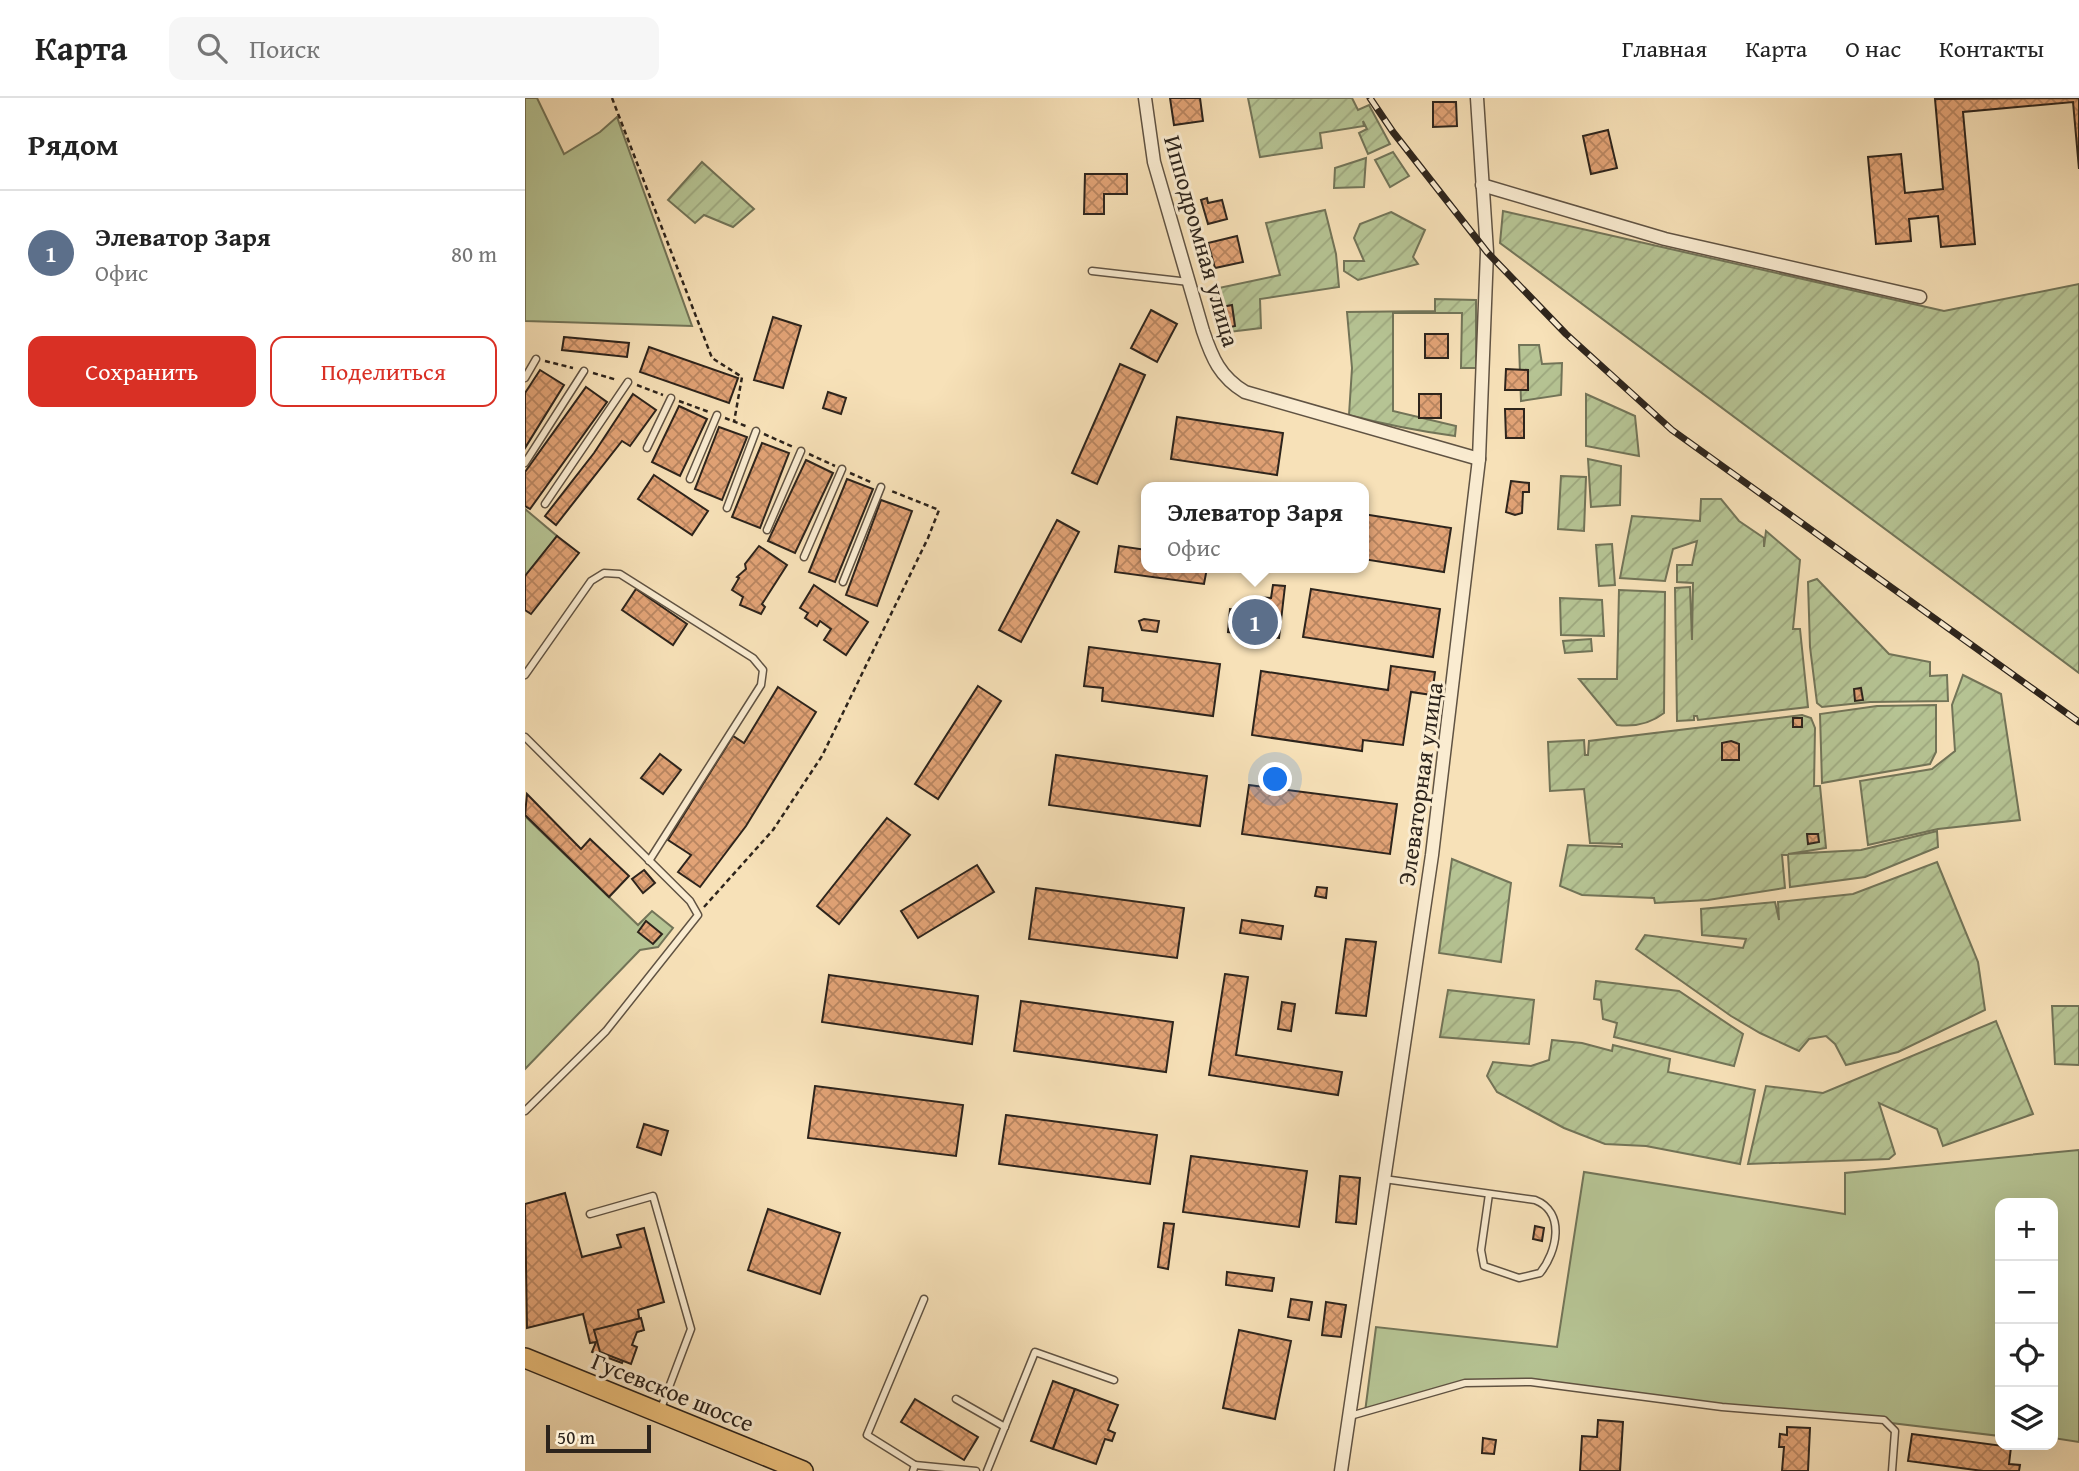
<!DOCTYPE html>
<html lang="ru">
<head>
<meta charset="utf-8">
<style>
  :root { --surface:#fff; --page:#f6f6f6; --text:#222; --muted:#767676; --line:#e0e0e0; --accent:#d93025 }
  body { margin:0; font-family:"Gentium Book Plus",serif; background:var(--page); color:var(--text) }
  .controls { position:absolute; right:21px; bottom:21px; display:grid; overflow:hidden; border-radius:14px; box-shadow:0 7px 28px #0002 }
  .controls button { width:63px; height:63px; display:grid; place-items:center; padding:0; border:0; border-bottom:2px solid var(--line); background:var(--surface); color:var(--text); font:35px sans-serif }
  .scale { position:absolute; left:21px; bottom:18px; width:105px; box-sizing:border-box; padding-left:7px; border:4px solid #2d241c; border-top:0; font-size:19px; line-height:24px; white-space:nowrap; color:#2d241c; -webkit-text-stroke:5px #faecd1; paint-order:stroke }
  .you { position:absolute; left:751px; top:682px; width:24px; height:24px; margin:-18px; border:5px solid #fff; border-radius:50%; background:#1a73e8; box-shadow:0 0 0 10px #1a73e833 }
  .badge { display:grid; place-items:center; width:46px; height:46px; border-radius:50%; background:var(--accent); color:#fff; font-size:23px; font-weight:700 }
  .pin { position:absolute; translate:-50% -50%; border:4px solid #fff; box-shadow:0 2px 7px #0006 }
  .popup { position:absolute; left:616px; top:384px; width:228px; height:91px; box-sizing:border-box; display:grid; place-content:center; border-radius:14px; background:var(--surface); filter:drop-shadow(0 2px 5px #0005); font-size:23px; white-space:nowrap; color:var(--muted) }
  .popup b { font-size:26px; color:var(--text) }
  .popup::after { content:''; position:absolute; left:50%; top:100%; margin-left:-14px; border:14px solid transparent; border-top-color:var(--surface) }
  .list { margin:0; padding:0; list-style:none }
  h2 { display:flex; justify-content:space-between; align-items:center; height:91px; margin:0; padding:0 28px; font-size:30px }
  h2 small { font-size:23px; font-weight:400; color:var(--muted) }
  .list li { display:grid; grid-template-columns:46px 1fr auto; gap:21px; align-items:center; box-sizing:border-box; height:126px; padding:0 28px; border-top:2px solid var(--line) }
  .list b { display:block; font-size:26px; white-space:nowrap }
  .list p { margin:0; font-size:23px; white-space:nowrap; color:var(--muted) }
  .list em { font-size:23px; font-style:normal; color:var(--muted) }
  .actions { display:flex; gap:14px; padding:21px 28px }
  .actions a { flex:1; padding:16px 0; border:2px solid var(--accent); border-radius:14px; text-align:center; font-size:24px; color:var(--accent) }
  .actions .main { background:var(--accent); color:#fff }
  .icon { flex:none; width:38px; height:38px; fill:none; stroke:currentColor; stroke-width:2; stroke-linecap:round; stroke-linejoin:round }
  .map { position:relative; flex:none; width:1554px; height:1373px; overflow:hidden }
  header { display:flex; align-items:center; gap:42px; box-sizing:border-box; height:98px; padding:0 35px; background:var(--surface); border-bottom:2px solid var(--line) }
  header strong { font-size:33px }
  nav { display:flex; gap:38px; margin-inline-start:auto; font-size:24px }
  .search { width:490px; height:63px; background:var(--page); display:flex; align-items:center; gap:18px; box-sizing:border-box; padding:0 24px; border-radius:14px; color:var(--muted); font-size:26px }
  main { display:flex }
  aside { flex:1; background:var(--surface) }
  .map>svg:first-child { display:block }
  .grass { fill:#b6c494; stroke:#727458; stroke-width:2 }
  .garden { fill:url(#garden-furrows); stroke:#727458; stroke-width:2 }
  .building { fill:url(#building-cross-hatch); stroke:#2d241c; stroke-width:2 }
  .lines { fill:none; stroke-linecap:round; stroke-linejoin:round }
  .service-casing { stroke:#605343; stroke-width:9 }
  .minor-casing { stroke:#605343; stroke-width:15 }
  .trunk-casing { stroke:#2d241c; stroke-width:22 }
  .path { stroke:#2d241c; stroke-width:2.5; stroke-dasharray:5 3.5; stroke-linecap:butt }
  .service { stroke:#faecd1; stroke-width:6 }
  .minor { stroke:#faecd1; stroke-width:12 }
  .trunk { stroke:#ecc07c; stroke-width:19 }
  .rail-casing { stroke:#2d241c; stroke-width:7 }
  .rail { stroke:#faecd1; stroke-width:4.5; stroke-dasharray:13; stroke-linecap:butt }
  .labels { text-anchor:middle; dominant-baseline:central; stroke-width:6; stroke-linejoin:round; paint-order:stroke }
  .street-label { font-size:24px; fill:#2d241c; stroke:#faecd1 }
</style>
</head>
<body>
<header>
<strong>Карта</strong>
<div class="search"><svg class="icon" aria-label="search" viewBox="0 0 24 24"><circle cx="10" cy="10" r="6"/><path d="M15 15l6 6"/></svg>Поиск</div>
<nav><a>Главная</a><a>Карта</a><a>О нас</a><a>Контакты</a></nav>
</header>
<main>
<aside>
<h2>Рядом<small></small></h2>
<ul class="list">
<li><span class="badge" style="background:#5c6f8a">1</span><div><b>Элеватор Заря</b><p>Офис</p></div><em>80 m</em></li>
</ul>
<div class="actions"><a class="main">Сохранить</a><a>Поделиться</a></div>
</aside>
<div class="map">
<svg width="1554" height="1373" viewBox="0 0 1554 1373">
  <defs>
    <pattern id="garden-furrows" width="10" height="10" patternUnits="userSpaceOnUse" patternTransform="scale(1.75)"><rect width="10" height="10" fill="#b6c494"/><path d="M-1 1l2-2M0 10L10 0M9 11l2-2" fill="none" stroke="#9da87f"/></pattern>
    <pattern id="building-cross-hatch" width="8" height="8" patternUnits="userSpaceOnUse" patternTransform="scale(1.75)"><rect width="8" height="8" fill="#e2a376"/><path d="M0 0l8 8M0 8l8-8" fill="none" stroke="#b88560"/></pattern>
  </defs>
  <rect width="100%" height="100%" fill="#f7e1b8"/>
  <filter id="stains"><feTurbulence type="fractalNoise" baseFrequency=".00286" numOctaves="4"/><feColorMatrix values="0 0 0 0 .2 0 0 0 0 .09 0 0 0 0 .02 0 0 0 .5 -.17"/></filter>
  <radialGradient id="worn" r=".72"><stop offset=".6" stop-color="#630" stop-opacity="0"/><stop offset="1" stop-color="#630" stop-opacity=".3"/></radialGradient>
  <g class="grass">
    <path d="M0,0h12l27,56 36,-22 17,-15 75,209 -167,-5z"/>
    <path d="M0,411l32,27 -32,40z"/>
    <path d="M0,718l113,109 14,-14 21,17 -15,19 -18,3 -115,119z"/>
    <path d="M1554,1052v292l-26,-4v-235h-53v233l-201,-24 -72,-4 -212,-28 -40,2 -110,30 11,-85 181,20 27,-175 261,42v-41z"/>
  </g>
  <g class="garden">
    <path d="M723,0h104l6,12 11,-5 21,39 -22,10 -9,-21 8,-4 -4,-8 1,5 -44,7 2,15 -62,9z"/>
    <path d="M868,54l16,24 -19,11 -15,-27z"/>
    <path d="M841,60l-2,29 -30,1 1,-20z"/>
    <path d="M177,64l52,47 -21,18 -29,-12 -9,8 -27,-23z"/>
    <path d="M800,112l11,44 3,33 -79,12 1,29 -40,5 -7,-44 66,-14 -14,-52z"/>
    <path d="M978,113l441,100 135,-27v389l-579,-430z"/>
    <path d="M866,114l34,18 -12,27 5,7 -60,16 -14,-9v-10h20l-10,-23 6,-14z"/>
    <path d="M910,201l41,1v68h-15l1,-55h-69v98l63,15 -1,10c-36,-5 -69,-11 -106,-21l3,-47 -5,-56 88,-1z"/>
    <path d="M994,247h20l3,19 20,-1 -1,32 -40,6z"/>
    <path d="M1061,296l49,22 4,40 -53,-10z"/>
    <path d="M1063,361l33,7 -1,39 -29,2z"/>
    <path d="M1036,378l25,1 -2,54 -26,-2z"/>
    <path d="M1176,401h20l18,22 25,17v9l2,-16 34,29 -7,69h7l8,78 -110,13 -1,-4h-3v4l-17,1 -2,-133 15,-1 2,53 1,-57 -16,-1v-17h15l5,-24 -24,8 -8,32 -45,-3 12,-62 68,5z"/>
    <path d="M1087,446l3,41 -16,1 -3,-41z"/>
    <path d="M1292,481l72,75 41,8v14l17,-1 1,26 -78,1 -48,5 -5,-4 -7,-56 -2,-65z"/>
    <path d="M1094,492l46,2 -1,121c-14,11 -30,14 -47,12l-38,-46h38z"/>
    <path d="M1035,500l42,2 2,36 -43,-1z"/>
    <path d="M1066,541l1,12 -27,2 -2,-12z"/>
    <path d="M1438,577l38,19 19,126 -82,9 -70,16 -8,-64 72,-12 23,-18 -3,-46z"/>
    <path d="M1411,607v47l-6,12 -108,19 -2,-69 57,-8z"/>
    <path d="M1277,617l9,3 4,10 -1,58h6l6,62 -38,6 73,-4 76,-19 1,16 -73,30 -75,10 -2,-32h-6l3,33 -77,12 -53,3 -1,-5 -72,-3 -22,-9 8,-41 54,2v-3l-32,-1 -6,-54 -34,2 -2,-49 36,-2 1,15h3l1,-14z"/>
    <path d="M927,761l59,24 -10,79 -62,-9z"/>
    <path d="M1412,764l41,100 7,48 -87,42 -52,13 -11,-21 -9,-8 -17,3 -10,12 -39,-18 -29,-17 -95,-67 9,-14 98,13 3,-9 -44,-4 -1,-26 74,-7 4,18 -1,-18 75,-8z"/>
    <path d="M1071,883l83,10 64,43 -9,32 -120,-29 3,-14 -14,-4 -2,-19 -7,-1z"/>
    <path d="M923,892l86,10 -5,44 -89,-7z"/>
    <path d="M1527,908h27v59l-24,-1z"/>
    <path d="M1471,923l37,93 -90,32 -6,-17 -58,-26 16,51 -6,5 -141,5 18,-78 57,7z"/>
    <path d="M1027,942l30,3 30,8 1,-6 57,14 -2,13 87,18 -15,74 -94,-18 -41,-2 -41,-16 -67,-36 -10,-16 6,-14 38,4 18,-6z"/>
  </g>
  <g class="building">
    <path d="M645,0h30l3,23 -29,4z"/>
    <path d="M1554,0v71l-6,-67 -110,10 12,132 -34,3 -3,-31 -29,3 2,22 -35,3 -8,-87 33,-3 4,39 38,-4 -8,-90z"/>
    <path d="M908,4h23l1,24 -24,1z"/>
    <path d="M1083,32l9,38 -26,6 -8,-38z"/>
    <path d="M560,76h42v20h-23v20h-20z"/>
    <path d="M682,100l1,5 14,-3 5,19 -19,5 -7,-24z"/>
    <path d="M712,138l6,26 -28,6 -7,-25z"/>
    <path d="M707,207l3,21 -14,3 -4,-21z"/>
    <path d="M626,212l26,14 -20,38 -26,-14z"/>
    <path d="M248,219l28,9 -18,62 -29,-8z"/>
    <rect x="900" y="236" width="23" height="24"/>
    <path d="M39,239l65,6 -2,14 -65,-7z"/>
    <path d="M124,249l89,31 -9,25 -89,-31z"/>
    <path d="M595,266l25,11 -48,109 -25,-11z"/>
    <path d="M981,271l22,1v20h-23z"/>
    <path d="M15,272l24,15 -39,63v-55z"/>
    <path d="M61,289l21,15 -77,107 -5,-3v-34z"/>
    <path d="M303,294l18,6 -5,16 -18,-6z"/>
    <path d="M108,296l23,16 -26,36 -8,-5 -66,84 -11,-9 49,-63z"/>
    <rect x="894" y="296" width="22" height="24"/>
    <path d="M154,308l28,13 -27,57 -28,-14z"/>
    <path d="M980,311h19v29h-18z"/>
    <path d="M652,319l106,16 -6,42 -106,-16z"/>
    <path d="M194,329l28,10 -25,63 -27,-11z"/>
    <path d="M237,345l27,10 -29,75 -28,-11z"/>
    <path d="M281,362l27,13 -38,80 -27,-12z"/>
    <path d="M129,377l54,36 -16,24 -54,-36z"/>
    <path d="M322,381l26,10 -38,93 -26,-10z"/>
    <path d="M986,383l18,2v9h-6l-1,21 -7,2 -9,-3z"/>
    <path d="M356,402l31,11 -35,95 -31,-11z"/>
    <path d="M838,416l88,14 -7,44 -81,-13z"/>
    <path d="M532,422l22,12 -58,110 -22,-12z"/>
    <path d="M32,438l22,17 -48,61 -6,-4v-34z"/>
    <path d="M234,448l28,19 -25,39 3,3 -4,7 -21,-9 3,-8 -11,-7 7,-12 -2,-1 9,-8 -1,-5z"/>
    <path d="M594,448l28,4v18h60l-3,16 -89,-12z"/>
    <path d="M289,487l54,37 -22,33 -22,-15 7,-11 -11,-8 -3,5 -12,-8 3,-5 -8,-5z"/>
    <path d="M748,487l12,1 -6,52 -51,-6 2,-23 24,2 2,-14 15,1z"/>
    <path d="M111,491l51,35 -14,21 -51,-35z"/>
    <path d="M786,491l129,20 -7,48 -130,-20z"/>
    <path d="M619,521l15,2 -2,11 -15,-2 -3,-9z"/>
    <path d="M564,549l131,17 -7,52 -111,-15 1,-13 -19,-2z"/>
    <path d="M866,568l44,6 -3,23 -21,-3 -8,53 -40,-5 -1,11 -110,-16 9,-64 127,19z"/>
    <path d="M453,588l23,15 -63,98 -23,-15z"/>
    <path d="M253,589l38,25 -70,114 -46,61 -22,-15 13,-17 -23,-15 65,-104 11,7z"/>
    <path d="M1336,590l2,12 -8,1 -1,-12z"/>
    <rect x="1268" y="620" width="9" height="9"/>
    <path d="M1206,643l8,3v16h-17v-17z"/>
    <path d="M135,656l21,16 -18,24 -22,-16z"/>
    <path d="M531,657l151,21 -7,50 -151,-21z"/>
    <path d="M896,669l9,1 -4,28 -8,-1z"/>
    <path d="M724,687l148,19 -7,50 -148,-20z"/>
    <path d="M2,696l54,55 9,-10 39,37 -20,21 -84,-82z"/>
    <path d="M362,720l23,17 -71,89 -22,-18z"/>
    <path d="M1282,736h11l1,8 -11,2z"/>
    <path d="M452,767l17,27 -76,46 -17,-27z"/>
    <path d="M119,772l11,13 -12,10 -11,-14z"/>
    <path d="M792,789l10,1 -1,10 -11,-2z"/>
    <path d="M511,790l148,20 -7,50 -148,-19z"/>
    <path d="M717,822l41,6 -2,13 -41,-6z"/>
    <path d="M121,823l16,13 -9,10 -15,-12z"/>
    <path d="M821,841l30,3 -10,74 -30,-3z"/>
    <path d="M700,876l23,3 -12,78 106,17 -4,23 -129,-20z"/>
    <path d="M304,877l149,21 -6,48 -150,-22z"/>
    <path d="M496,903l152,21 -7,50 -152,-21z"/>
    <path d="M757,904l13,2 -4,27 -13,-2z"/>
    <path d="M290,988l148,19 -7,51 -148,-18z"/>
    <path d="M481,1017l151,20 -7,49 -151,-20z"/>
    <path d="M119,1026l24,7 -7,24 -24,-8z"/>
    <path d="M666,1058l116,15 -8,56 -116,-15z"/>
    <path d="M815,1078l20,2 -4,46 -20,-2z"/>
    <path d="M40,1095l17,64 39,-10 -4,-12 27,-7 20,74 -26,8 3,21 -7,1 -12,31 -30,-11 4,-10 -6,1 -7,-29 -56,14 -2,-124z"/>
    <path d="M243,1111l72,24 -20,61 -72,-24z"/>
    <path d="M639,1125l10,1 -6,45 -10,-2z"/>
    <path d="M1010,1128l9,2 -2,13 -9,-2z"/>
    <path d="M702,1174l47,6 -2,13 -46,-6z"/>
    <path d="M766,1201l21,3 -3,18 -21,-3z"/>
    <path d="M801,1204l20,3 -5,32 -19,-2z"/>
    <path d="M116,1220l3,12 -7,2 -5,13 5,2 -6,17 -31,-12 -6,-22z"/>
    <path d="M714,1232l52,11 -16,78 -52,-11z"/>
    <path d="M528,1283l22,8 -22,60 -22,-8z"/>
    <path d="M550,1291l43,16 -10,25 7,3 -3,8 -7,-2 -9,25 -43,-15z"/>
    <path d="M390,1301l63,38 -14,23 -63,-38z"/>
    <path d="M1073,1322l25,2 -3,49h-40l2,-35 15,1z"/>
    <path d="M1262,1329l23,1 -2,43h-26l2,-24h-5l1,-13 7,1z"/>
    <path d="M1387,1336l99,13 -2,17 11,1 -1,6h-36l-75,-10z"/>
    <path d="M958,1340l13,2 -2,14 -12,-1z"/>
  </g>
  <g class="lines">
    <g class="service-casing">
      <g id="service">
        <path d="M567,173l97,11"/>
        <path d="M0,280l11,-19"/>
        <path d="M122,350l24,-50"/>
        <path d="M0,365l59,-92"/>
        <path d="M165,381l27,-64"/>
        <path d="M20,406l83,-122"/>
        <path d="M202,410l29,-77"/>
        <path d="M242,432l34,-79"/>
        <path d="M279,459l38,-88"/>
        <path d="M318,484l38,-95"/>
        <path d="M0,577l66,-94 13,-8 16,1 133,84 10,12 -2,15 -112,176"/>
        <path d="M0,639l165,164 8,14 -92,116 -81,80"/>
        <path d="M859,1081l151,21c31,12 22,52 5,73l-21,5 -35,-12 -3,-16 8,-56"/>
        <path d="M65,1116l63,-18 38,133 -31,82"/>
        <path d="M431,1301l49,28"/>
        <path d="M825,1318l115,-33 66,-1 191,25 162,13 11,11 -3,40"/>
        <path d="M390,1367l-48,-30 57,-136"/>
        <path d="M388,1373l2,-6 61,6"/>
        <path d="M462,1373l48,-119 79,28"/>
      </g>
    </g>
    <g class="minor-casing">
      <g id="minor">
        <path d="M620,0l9,64 49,169c9,27 17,46 42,61l234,67"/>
        <path d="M957,87l183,54 255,58"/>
        <path d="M816,1373l91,-616 47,-396 8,-207 -10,-154"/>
      </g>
    </g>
    <g class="trunk-casing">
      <path id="trunk" d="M0,1260l278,113"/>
    </g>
    <g class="path">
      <path d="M87,0l100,260 30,19 -8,45"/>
      <path d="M20,263l28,7"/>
      <path d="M68,275l24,7"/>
      <path d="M112,287l26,10"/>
      <path d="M154,303l30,11"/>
      <path d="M200,320l23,9"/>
      <path d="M239,336l29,13"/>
      <path d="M284,356l26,12"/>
      <path d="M325,375l23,10"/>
      <path d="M179,809l69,-77 49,-74 106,-218 11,-28 -50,-20"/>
    </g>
    <use href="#service" class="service"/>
    <use href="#minor" class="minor"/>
    <use href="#trunk" class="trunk"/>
    <g class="rail-casing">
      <path id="rail" d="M845,0l23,34 94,120 79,82 106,96 407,292"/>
    </g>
    <use href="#rail" class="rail"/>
  </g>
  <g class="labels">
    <g class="street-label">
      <text transform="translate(677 143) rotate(74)">Ипподромная улица</text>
      <text transform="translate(895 686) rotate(-82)">Элеваторная улица</text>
      <text transform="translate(148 1294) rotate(22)">Гусевское шоссе</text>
    </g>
  </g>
  <rect width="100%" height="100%" filter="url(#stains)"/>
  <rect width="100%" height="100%" fill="url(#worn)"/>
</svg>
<div class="controls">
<button>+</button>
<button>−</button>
<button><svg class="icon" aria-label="locate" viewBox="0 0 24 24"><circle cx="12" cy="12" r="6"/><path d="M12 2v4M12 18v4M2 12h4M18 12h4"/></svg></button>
<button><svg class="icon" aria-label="layers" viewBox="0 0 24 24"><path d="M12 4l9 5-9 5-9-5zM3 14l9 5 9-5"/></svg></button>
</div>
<div class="scale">50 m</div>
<div class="you"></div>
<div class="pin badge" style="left:730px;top:524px;background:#5c6f8a">1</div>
<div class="popup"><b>Элеватор Заря</b>Офис</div>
</div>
</main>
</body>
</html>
